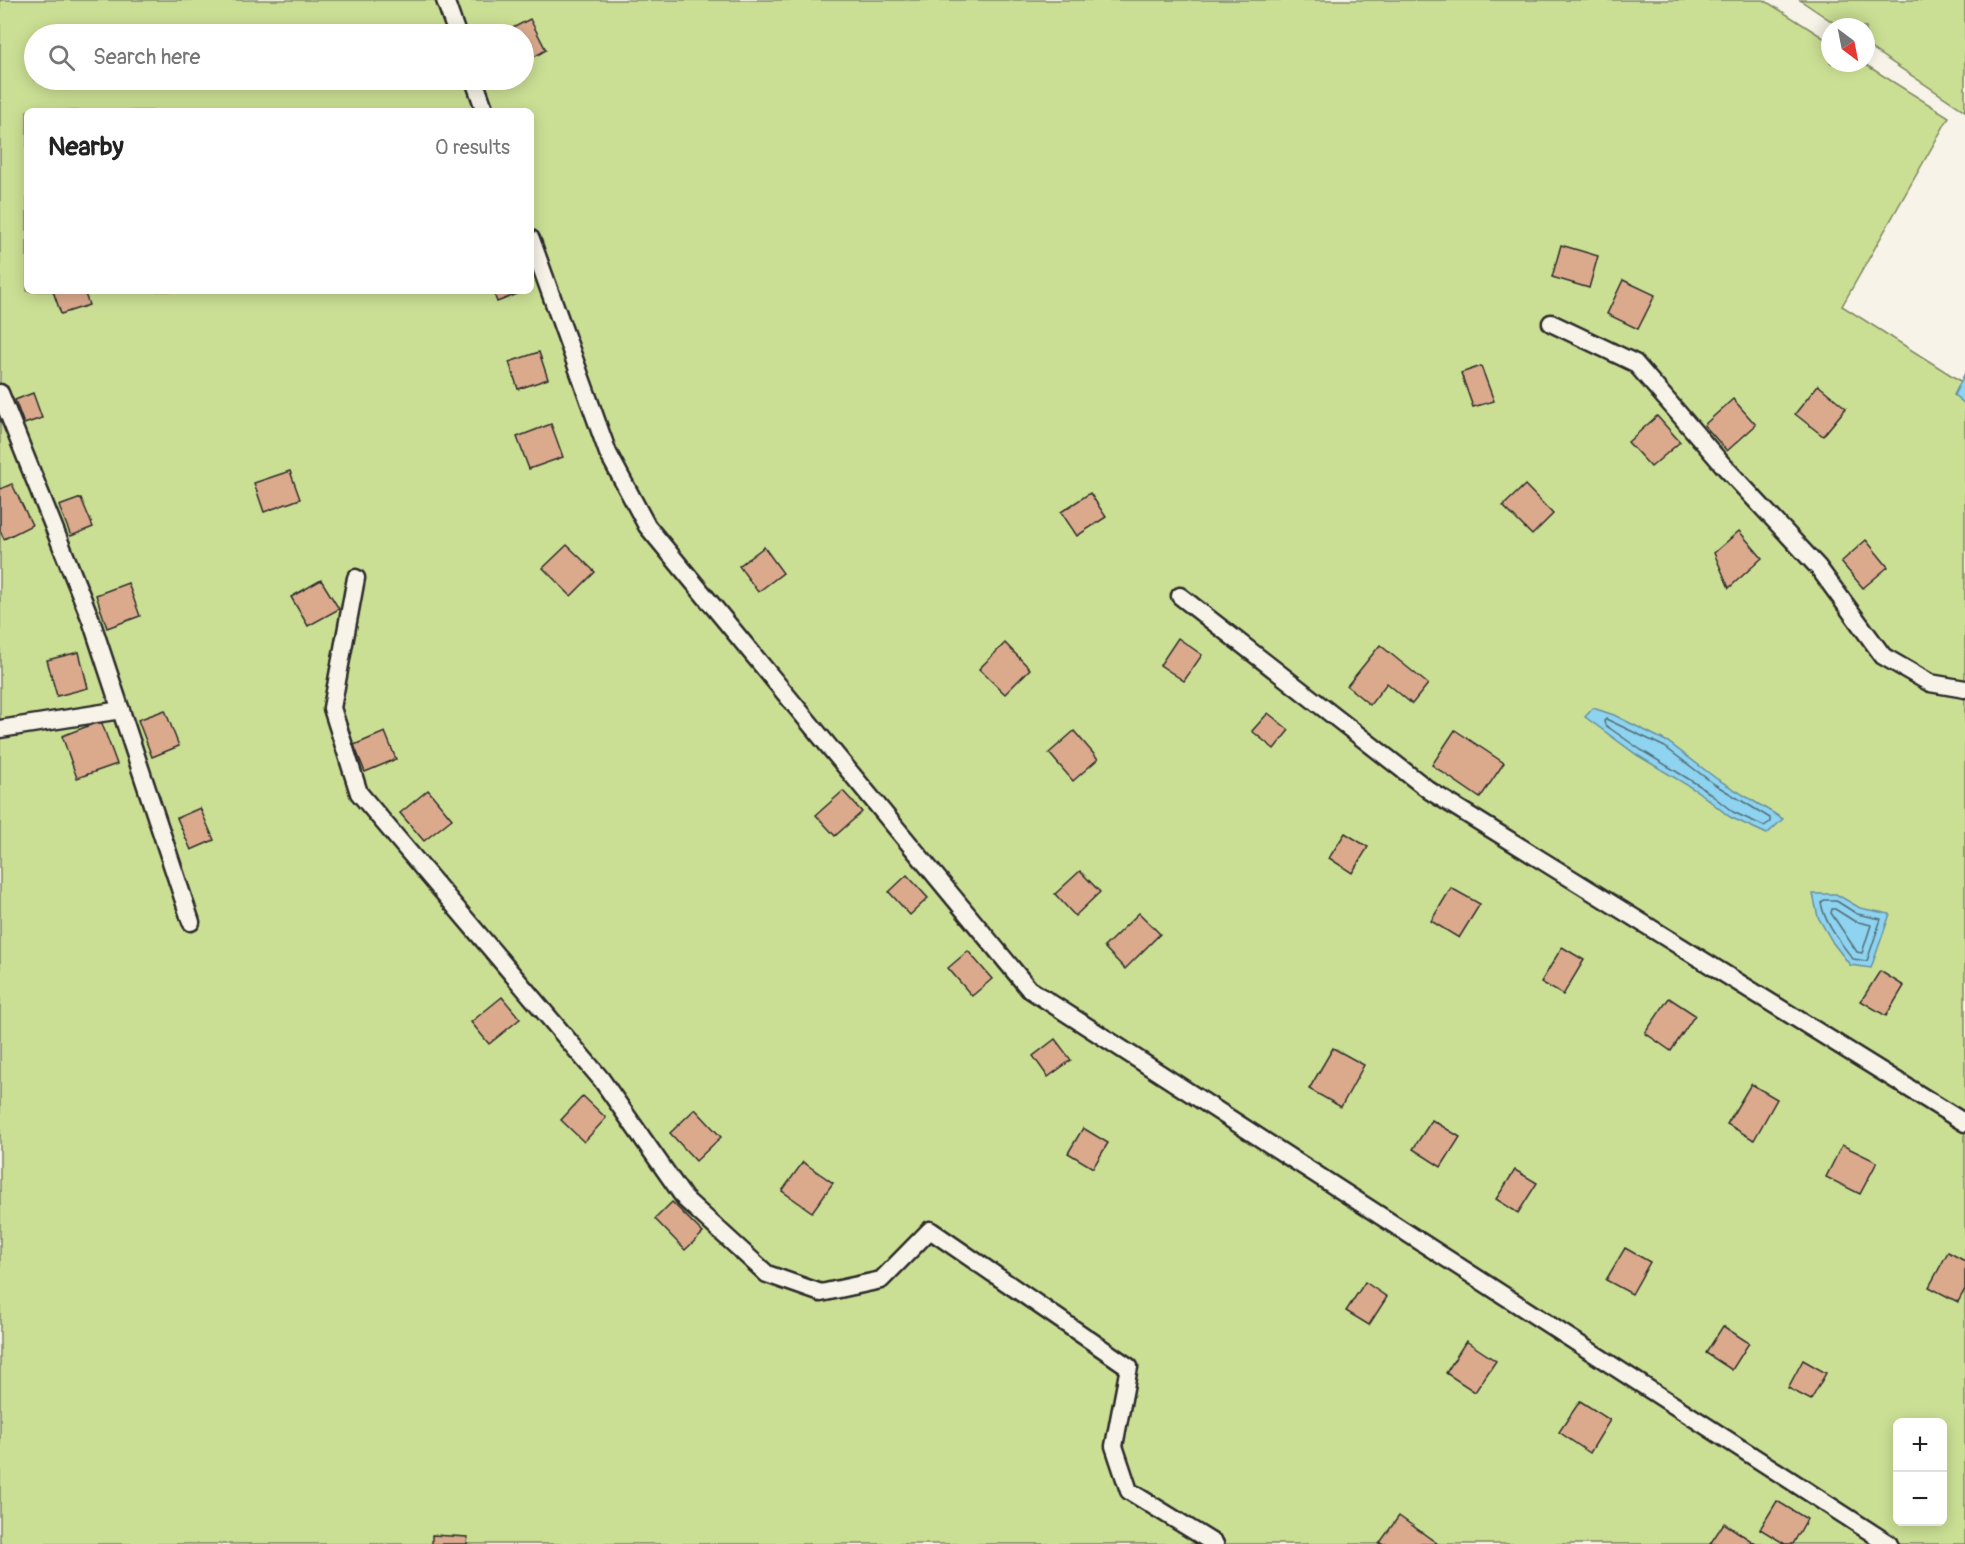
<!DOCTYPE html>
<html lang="en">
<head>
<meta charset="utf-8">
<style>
  :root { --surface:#fff; --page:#f6f6f6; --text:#222; --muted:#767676; --line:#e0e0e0 }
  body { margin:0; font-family:Pangolin,sans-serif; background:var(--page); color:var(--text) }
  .controls { position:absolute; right:18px; bottom:18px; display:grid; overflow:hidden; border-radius:9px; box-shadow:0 3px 15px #0003 }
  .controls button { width:54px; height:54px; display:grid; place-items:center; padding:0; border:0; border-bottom:2px solid var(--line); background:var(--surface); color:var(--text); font:30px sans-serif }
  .compass { position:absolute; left:1821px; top:18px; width:54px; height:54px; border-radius:50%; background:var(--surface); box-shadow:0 3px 15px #0003; rotate:148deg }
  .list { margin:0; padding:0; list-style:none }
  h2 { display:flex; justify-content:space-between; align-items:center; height:78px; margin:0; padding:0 24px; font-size:26px }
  h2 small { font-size:20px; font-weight:400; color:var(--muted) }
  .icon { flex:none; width:33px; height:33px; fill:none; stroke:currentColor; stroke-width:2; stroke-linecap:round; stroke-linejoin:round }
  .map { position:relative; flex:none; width:1965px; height:1544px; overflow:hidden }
  .search { position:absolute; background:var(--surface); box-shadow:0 3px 15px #0003; left:24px; top:24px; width:510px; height:66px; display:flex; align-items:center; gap:15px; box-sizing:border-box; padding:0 21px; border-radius:33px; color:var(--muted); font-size:22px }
  .panel { position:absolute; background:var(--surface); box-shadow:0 3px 15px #0003; left:24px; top:108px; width:510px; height:186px; border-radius:9px }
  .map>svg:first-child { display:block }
  .green { fill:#cbdf94; stroke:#7b8560; stroke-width:1.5; fill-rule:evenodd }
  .water { fill:#8ed3ef; stroke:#6690a1; stroke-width:1.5 }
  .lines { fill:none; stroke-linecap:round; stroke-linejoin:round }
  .shore { stroke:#536e79; stroke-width:1.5 }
  .building { fill:#dbaa8d; stroke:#2b2b2b; stroke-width:1.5 }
  .service-casing { stroke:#2b2b2b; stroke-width:21 }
  .service { stroke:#f7f3e8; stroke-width:16 }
</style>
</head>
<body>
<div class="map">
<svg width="1965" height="1544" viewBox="0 0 1965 1544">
  <rect width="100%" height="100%" fill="#f7f3e8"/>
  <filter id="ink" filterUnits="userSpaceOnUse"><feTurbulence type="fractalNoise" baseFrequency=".0167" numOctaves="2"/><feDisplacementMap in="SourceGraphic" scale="12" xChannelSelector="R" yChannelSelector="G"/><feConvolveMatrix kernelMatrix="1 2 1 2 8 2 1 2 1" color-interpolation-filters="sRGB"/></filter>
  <g filter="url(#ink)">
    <g class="green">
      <path d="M0,0h1764l66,42v21h33l86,54 -107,189 123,78v1160h-1965zM34,34h490v46h-490zM27,111h504v180h-504zM1898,1422h44v100h-44z"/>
      <path d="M1800,0h165v111l-99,-66v-18h-26z"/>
    </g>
    <g class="water">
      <path d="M1965,373v31l-11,-9z"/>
      <path d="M1593,708l21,7 54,27 49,37 66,40 -16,15 -37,-17 -33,-26 -60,-36 -52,-38z"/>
      <path d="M1813,894h23l24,14 30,6 -19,54 -21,-3 -17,-22 -15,-26z"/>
    </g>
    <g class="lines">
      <g class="shore">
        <path d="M1606,719l59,28 49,37 56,34v4l-6,4 -31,-14 -33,-26 -59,-36 -36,-25 -1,-4z"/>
        <path d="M1824,900h11l22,14 24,5 -14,42 -14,-2c-13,-17 -28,-35 -32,-56z"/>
        <path d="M1832,909h3l19,12 17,4 -9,28 -5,-1 -26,-39z"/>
      </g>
    </g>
    <g class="building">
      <path d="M530,19l16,31 -22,13v-29h-23z"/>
      <path d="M1561,245l37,11 -9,32 -37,-11z"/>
      <path d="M1623,280l32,15 -17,34 -31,-15z"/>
      <path d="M53,291h31l5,14 -28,9z"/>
      <path d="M493,291h32l-28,11z"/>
      <path d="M539,352l9,27 -30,10 -9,-27z"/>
      <path d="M1481,366l13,35 -21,6 -12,-34z"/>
      <path d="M1818,385l28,23 -23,28 -28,-22z"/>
      <path d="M33,393l9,25 -18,6 -9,-24z"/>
      <path d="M1733,399l23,26 -29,26 -23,-26z"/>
      <path d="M1657,416l23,26 -29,25 -23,-25z"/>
      <path d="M551,424l12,33 -34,12 -12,-32z"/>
      <path d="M290,471l10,28 -36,13 -10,-29z"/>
      <path d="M12,484l20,41 -28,14 -4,-9v-41z"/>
      <path d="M1525,485l28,29 -21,21 -29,-29z"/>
      <path d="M1090,493l16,24 -29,19 -16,-24z"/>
      <path d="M81,498l12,29 -22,9 -12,-30z"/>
      <path d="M1739,531l23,27 -33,30 -15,-35z"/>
      <path d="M1866,540l22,27 -25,21 -22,-26z"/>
      <path d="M567,545l28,27 -24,24 -28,-28z"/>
      <path d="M764,547l19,26 -25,19 -19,-26z"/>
      <path d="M321,580l18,29 -31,17 -17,-29z"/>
      <path d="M128,583l12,33 -33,12 -11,-33z"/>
      <path d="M1178,638l24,17 -18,26 -24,-16z"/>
      <path d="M1005,643l25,26 -25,25 -26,-25z"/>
      <path d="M1380,645l48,39 -16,20 -25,-21 -17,22 -23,-19z"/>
      <path d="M79,652l9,36 -31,8 -10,-36z"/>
      <path d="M165,710l14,36 -27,11 -14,-37z"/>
      <path d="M1268,713l21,17 -15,19 -22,-18z"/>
      <path d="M101,721l16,43 -40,14 -15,-42z"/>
      <path d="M1455,730l49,33 -24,35 -48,-33z"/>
      <path d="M1074,731l24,28 -25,22 -24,-28z"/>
      <path d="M385,732l11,27 -31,13 -11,-27z"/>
      <path d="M428,790l24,29 -28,22 -24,-28z"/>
      <path d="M843,791l19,21 -27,24 -19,-21z"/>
      <path d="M200,808l14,32 -23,10 -14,-32z"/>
      <path d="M1345,833l23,14 -16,26 -23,-15z"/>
      <path d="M1080,871l20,21 -25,24 -20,-22z"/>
      <path d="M907,875l21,23 -18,17 -21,-23z"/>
      <path d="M1451,888l29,16 -21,34 -28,-17z"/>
      <path d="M1139,913l21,21 -35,35 -21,-22z"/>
      <path d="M1562,947l22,13 -21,35 -22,-13z"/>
      <path d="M968,951l24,28 -20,17 -24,-28z"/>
      <path d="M1880,971l24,15 -18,30 -25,-15z"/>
      <path d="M502,997l18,22 -31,25 -18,-22z"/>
      <path d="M1669,998l26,17 -24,36 -26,-18z"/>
      <path d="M1055,1039l16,21 -23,17 -15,-21z"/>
      <path d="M1333,1048l31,17 -23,42 -32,-18z"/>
      <path d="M1751,1084l26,15 -23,41 -27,-16z"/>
      <path d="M583,1096l23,22 -22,24 -23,-22z"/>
      <path d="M695,1109l26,28 -25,24 -26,-28z"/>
      <path d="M1432,1120l28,17 -19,30 -28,-18z"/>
      <path d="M1083,1128l25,15 -15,25 -25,-15z"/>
      <path d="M1842,1145l35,17 -17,32 -34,-17z"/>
      <path d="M803,1162l30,21 -21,29 -30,-21z"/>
      <path d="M1515,1170l22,13 -19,30 -22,-14z"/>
      <path d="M672,1202l31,31 -18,17 -30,-31z"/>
      <path d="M1625,1248l25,14 -18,32 -26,-14z"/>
      <path d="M1948,1252l17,9v28l-7,13 -29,-15z"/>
      <path d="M1365,1282l22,15 -18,28 -23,-14z"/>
      <path d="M1723,1326l26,17 -17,27 -26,-17z"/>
      <path d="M1466,1341l30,20 -21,31 -29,-19z"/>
      <path d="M1803,1360l23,13 -15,27 -23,-12z"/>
      <path d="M1580,1401l30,19 -20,33 -31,-21z"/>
      <path d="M1777,1501l30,18 -14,25h-8l-25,-15z"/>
      <path d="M1399,1516l39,28h-59z"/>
      <path d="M1724,1523l32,21h-46z"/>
      <path d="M432,1535l36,2 -1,7h-35z"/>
    </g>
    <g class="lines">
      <g class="service-casing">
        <g id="service">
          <path d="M445,0l12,34"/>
          <path d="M474,80l11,31"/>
          <path d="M531,239l77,214 39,73 382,463 860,555"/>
          <path d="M1551,323l84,40 88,102 95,102 65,89 47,27 35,6"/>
          <path d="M0,393l91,227 100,302"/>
          <path d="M356,578l-24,130 27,85 242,286 84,120 82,75 54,19 60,-13 49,-50 199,137 -15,79 15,45 86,53"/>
          <path d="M1180,596l250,195 535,332"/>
          <path d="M0,729l121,-19"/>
        </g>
      </g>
      <use href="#service" class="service"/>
    </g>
  </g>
</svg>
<div class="controls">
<button>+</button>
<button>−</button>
</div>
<svg class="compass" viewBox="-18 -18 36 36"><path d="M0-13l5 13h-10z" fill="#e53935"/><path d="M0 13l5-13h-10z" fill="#767676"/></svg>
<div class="search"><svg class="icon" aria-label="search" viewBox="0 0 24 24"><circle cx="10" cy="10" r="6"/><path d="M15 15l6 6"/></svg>Search here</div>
<section class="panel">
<h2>Nearby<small>0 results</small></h2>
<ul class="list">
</ul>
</section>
</div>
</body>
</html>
